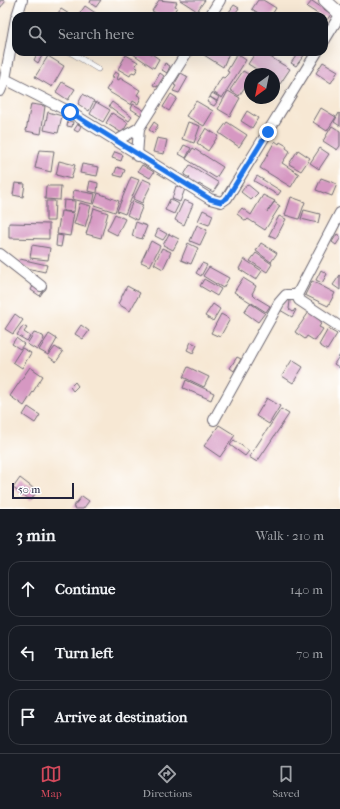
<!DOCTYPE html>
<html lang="en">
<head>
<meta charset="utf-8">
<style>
  :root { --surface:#171b24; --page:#20242c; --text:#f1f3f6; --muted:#9ea1a6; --line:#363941; --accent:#d1495b }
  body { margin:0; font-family:"IM FELL French Canon",serif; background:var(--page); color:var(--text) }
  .compass { position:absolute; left:244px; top:68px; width:36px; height:36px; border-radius:50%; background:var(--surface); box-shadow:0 4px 16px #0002; rotate:213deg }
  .scale { position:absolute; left:12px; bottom:10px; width:62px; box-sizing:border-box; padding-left:4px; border:2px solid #22223b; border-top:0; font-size:11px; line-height:14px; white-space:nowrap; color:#22223b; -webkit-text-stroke:3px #fff; paint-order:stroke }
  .stop { position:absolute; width:12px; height:12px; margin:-9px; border:3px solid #1a73e8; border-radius:50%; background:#fff }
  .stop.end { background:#1a73e8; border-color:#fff; box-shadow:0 1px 4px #0008 }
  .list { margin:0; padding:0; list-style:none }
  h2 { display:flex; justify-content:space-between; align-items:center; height:52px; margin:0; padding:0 16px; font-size:17px }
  h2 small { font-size:13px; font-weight:400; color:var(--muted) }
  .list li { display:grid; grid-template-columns:26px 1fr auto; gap:12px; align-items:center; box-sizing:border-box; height:56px; margin:0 8px 8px; padding:0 8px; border:1px solid var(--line); border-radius:12px }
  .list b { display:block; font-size:15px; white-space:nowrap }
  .list em { font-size:13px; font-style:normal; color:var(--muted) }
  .icon { flex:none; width:22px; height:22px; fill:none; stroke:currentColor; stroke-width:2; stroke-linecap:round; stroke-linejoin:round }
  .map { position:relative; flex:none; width:340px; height:509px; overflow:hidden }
  .search { position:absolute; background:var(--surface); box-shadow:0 4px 16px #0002; left:12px; right:12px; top:12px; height:44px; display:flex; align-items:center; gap:10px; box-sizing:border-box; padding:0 14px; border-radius:12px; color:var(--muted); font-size:15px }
  .sheet { height:244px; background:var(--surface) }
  nav { display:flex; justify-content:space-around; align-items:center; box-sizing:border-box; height:56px; border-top:1px solid var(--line); background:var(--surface); font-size:11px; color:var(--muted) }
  nav a { display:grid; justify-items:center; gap:2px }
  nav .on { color:var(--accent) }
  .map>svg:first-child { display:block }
  .building { fill:#d698c2 }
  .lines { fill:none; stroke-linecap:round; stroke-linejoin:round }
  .service-casing { stroke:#6d6771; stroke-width:6 }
  .minor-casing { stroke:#6d6771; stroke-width:12 }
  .tertiary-casing { stroke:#6d6771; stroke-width:14 }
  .service { stroke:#fff; stroke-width:5 }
  .minor { stroke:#fff; stroke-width:10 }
  .tertiary { stroke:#fff; stroke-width:12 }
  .route { stroke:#1a73e8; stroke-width:5 }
</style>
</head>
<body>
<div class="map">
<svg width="340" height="509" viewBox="0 0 340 509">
  <rect width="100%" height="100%" fill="#fff"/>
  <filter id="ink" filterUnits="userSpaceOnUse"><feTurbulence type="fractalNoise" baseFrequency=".025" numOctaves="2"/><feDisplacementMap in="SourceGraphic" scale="8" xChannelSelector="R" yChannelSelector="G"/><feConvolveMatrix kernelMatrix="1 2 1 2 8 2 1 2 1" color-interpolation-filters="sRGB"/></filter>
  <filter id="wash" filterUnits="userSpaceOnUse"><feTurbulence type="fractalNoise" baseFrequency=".012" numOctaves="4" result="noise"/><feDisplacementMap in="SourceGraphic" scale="16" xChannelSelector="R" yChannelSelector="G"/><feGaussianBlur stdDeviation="0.9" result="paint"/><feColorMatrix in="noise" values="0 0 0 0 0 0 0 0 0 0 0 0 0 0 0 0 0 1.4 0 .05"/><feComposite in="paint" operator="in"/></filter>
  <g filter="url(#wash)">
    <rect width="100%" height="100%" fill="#f7e8d4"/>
    <g id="blocks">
      <g class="building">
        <path d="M0,0l6,1 -6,7z"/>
        <path d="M91,0h10l-5,7 -6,-4z"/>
        <path d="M159,0l18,2 -2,4 2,1 -4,7 -2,-1 -2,3h-7l-10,-5z"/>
        <path d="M180,0h25l-8,11z"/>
        <path d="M258,0h5l13,8 -5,8h-8l-11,-7z"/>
        <path d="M312,1l19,13 -4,6 -3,-4h-3l-14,-9z"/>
        <path d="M234,5l5,3 -5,7 -5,-3z"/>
        <path d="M85,6l15,10h-22z"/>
        <path d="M61,9l8,5 -1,2h-12z"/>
        <path d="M38,52h6l-6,11 -4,-3z"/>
        <path d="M130,52h19l10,7 -5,9z"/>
        <path d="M206,52h22l1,1 -6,14 -19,-12z"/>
        <path d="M256,52h6l28,17 -10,15 -6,-4v-6h-10l-16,-10z"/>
        <path d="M299,52l6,2 -9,12 -5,-3z"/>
        <path d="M237,54l9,6 -24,38 -9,-6 9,-15 2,1 3,-3 2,-3 -2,-1z"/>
        <path d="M126,55l12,7 -3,5 3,1 -3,5 -3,-1 -2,4 -12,-7z"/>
        <path d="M48,56l16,10 -12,21 -17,-10z"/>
        <path d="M323,62l15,9 -7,12 -15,-10z"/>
        <path d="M165,63l5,3 -3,7 -5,-3z"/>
        <path d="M243,71l7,4v4l-11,17 -9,-6z"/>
        <path d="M115,72l4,2 -2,5 2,1 1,-2 20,12 -3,5 4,2 -3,7 -5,-3 -2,4 -25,-15 8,-13 -2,-1z"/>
        <path d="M160,73l4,3 -7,11 -4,-2z"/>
        <path d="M181,73l7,4 -9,16 -6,-2 3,-5 -2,-1z"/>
        <path d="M62,82l13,7 -7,11 -12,-8z"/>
        <path d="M228,91l12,7 -10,18 -12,-7z"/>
        <path d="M212,93l7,4 -2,4 -7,-4z"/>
        <path d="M83,94l11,7 -5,10 -11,-7z"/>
        <path d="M171,94l6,4 -8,13 -6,-4z"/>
        <path d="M210,97l7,5 -3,4 -7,-4z"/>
        <path d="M196,101l17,10 -9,15 -18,-10z"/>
        <path d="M96,102l14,8 -7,12 -13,-8z"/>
        <path d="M112,102l20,15 -3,4 -20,-15z"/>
        <path d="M31,104l14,2 -4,28 -15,-3z"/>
        <path d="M133,104l12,7 -3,5 -11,-7z"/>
        <path d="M321,108l15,9 -9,14 -14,-9z"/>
        <path d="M247,111l11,7 -6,10 -11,-7z"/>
        <path d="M48,112l14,4 -4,17 -14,-3z"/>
        <path d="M112,113l16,10 -6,10 -16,-10z"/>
        <path d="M339,113l1,1v12l-6,-4z"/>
        <path d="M68,121l5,1 -1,5 -5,-1z"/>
        <path d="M154,122l4,3 -4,8 -5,-3z"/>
        <path d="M188,122l12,4 -6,17 -12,-4z"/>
        <path d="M227,122l20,13 -8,12 -20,-14z"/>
        <path d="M78,124l3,2 -3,6 -4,-2z"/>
        <path d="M332,126l8,5v15l-3,4 -14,-9z"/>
        <path d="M206,128l12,8 -10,15 -11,-8z"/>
        <path d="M157,138l10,2 -3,14 -11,-2z"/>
        <path d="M275,141l4,3 1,-2 7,4 -1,2 4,3 -8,12 17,11 -8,13 -31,-19z"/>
        <path d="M184,145l7,3 -5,10 -7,-4z"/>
        <path d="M193,148l30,19 -7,11 -30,-19z"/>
        <path d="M320,148l9,6 -10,15 -9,-6z"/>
        <path d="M39,150l15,1 -3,21 -16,-4z"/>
        <path d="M298,150l12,8 -9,13 -12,-7z"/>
        <path d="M115,152l8,3 -2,6 -9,-3z"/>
        <path d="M59,161l16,4 -4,14 -15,-4z"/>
        <path d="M82,164l17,3 -2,9 -17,-3z"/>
        <path d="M142,165l12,7 -4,6 -12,-7z"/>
        <path d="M190,165l29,18 -6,9 -14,-8 -2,3 -10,-6 3,-3 -6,-3z"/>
        <path d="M117,167l8,3 -3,7 -8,-2z"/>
        <path d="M257,176l24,15 -3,4 -24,-14z"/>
        <path d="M131,177l8,3 -14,34 -8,-3z"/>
        <path d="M321,178l16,6 -5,12 -16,-6z"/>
        <path d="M143,179l9,4 -10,20 -9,-4z"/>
        <path d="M90,181l8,2 -1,10 -9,-2z"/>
        <path d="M15,183l10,1 -2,13 -10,-2z"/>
        <path d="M247,184l11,9 -7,7 -10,-8z"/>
        <path d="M46,186h15l-1,14 -15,-1z"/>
        <path d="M176,186l9,3 -5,13 -8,-3z"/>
        <path d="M74,190l21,4 -2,10 -21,-5z"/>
        <path d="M98,193l21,8 -4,11 -21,-7z"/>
        <path d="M263,195l12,6 -8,11 7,-10 6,4 -15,24 -17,-11 -2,2 -9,-7 5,-6 9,7z"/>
        <path d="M291,197l14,5 -6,17 -14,-4z"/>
        <path d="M170,199l9,5 -5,10 -9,-4z"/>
        <path d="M64,200l11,1 -1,11 -11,-1z"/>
        <path d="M184,200l9,4 -9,21 -9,-5z"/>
        <path d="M46,201h9l-1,20h-8z"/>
        <path d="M133,201l10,4 -6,15 -10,-5z"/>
        <path d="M80,203l11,3 -6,21 -11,-3z"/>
        <path d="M94,208l14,5 -7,25 -15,-4z"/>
        <path d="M203,210l10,5 -4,10 -11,-4z"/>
        <path d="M304,210l16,4 -2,9 -17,-4z"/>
        <path d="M61,211l13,2 -4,23 -13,-2z"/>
        <path d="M115,214l10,5 -8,16 -10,-5z"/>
        <path d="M279,216l7,3 -10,19 -7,-3z"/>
        <path d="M136,222l11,4 -5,13 -10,-3z"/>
        <path d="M9,223l40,1v15l-40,-1z"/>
        <path d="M197,225l10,5 -7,15 -10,-4z"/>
        <path d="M158,229l9,5 -4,6 -8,-4z"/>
        <path d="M169,234l10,5 -6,11 -10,-5z"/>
        <path d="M337,234l3,2v3l-4,6 -4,-3z"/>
        <path d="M57,235l6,1 -2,11 -5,-1z"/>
        <path d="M151,241l9,5 -10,20 -9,-4z"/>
        <path d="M188,243l10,5 -7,16 -10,-4z"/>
        <path d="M261,243l16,10 -6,9 -15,-11z"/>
        <path d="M32,245l18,3 -2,12 -18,-2z"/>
        <path d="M162,248l9,4 -8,17 -9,-5z"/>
        <path d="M256,253l16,11 -5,8 -17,-11z"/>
        <path d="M20,259l27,6 -2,7 -27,-6z"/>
        <path d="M244,259l18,12 -6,9 -17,-11z"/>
        <path d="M202,263l5,2 -6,11 -5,-3z"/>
        <path d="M209,267l20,11 -6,10 -20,-12z"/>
        <path d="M321,270l6,4 -5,9 -6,-3z"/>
        <path d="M340,275v15l-7,-5z"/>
        <path d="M243,278l13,8 -4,8 3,3 15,9 -4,6 -32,-20z"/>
        <path d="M204,279l17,10 -4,7 -17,-10z"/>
        <path d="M312,281l23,12 -7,13 -23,-11z"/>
        <path d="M34,284l10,6 -4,6 -9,-6z"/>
        <path d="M127,286l13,7 -10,18 -12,-7z"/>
        <path d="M286,299l4,2 -1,8 4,3 2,-3 1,1 -4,7 -12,-7z"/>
        <path d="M250,303l15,10 -7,9 -14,-10z"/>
        <path d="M213,304l7,5 -7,12 -8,-5z"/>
        <path d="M309,312l13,10 -3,5 4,2 -8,12 -8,-5 -2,3 -10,-7z"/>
        <path d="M15,314l8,6 -10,14 -8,-5z"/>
        <path d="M221,314l9,5 -10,18 -9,-4z"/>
        <path d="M81,325l8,6 -6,8 -8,-5z"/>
        <path d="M23,326l4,2 -3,4 6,4 -3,5 -10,-6z"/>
        <path d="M328,329l9,5 -10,16 -8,-5z"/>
        <path d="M34,333l9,3 1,3 -7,11 -10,-6z"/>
        <path d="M49,334l8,5 -9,16 -9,-5z"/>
        <path d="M16,338l8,6 -4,5 -8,-5z"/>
        <path d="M191,342l6,3 -4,8 -6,-3z"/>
        <path d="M55,347l8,5 -7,10 -8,-6z"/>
        <path d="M22,348l9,5 -9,15 -9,-6z"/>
        <path d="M340,355v13l-6,-4z"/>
        <path d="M237,357l4,2 -7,12 -4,-3z"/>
        <path d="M292,360l11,7 -10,16 -11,-7z"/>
        <path d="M30,367l13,9 -19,30 -14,-10z"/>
        <path d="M188,367l21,10 -5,10 -21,-10z"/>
        <path d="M186,380l28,13 -3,7 -28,-12z"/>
        <path d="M75,382l3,4 -5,5 -3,-4z"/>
        <path d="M267,398l13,8 -11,18 -13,-8z"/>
        <path d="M28,407l12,8 -5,8 -12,-8z"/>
        <path d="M281,409l8,5 -32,48 -8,-5z"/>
        <path d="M219,425l16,10 -15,22 -16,-11z"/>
        <path d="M234,440l15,11 -4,5 -15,-11z"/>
        <path d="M20,478l17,13 -6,9 -18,-12z"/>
        <path d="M82,496l7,5 -6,8h-7l-3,-2z"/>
      </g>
    </g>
  </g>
  <g filter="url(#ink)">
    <use href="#blocks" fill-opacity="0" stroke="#6d6771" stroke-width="1"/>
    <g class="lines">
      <g class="service-casing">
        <path id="service" d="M70,52l28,17"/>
      </g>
      <g class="minor-casing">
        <g id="minor">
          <path d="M17,16l5,-16"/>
          <path d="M210,16l10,-16"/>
          <path d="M324,41l16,-26"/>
          <path d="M5,79l65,33 140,87 11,3 6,-4 90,-146"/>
          <path d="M0,91l5,-12 11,-61"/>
          <path d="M116,141l23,-13"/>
          <path d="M137,156l2,-28 48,-76"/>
          <path d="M340,213l-43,82 2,5 41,27"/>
          <path d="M0,254l41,32"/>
          <path d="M214,420l65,-117 7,-8h11"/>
        </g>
      </g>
      <g class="tertiary-casing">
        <path id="tertiary" d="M325,0l15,14"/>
      </g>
      <use href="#service" class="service"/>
      <use href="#minor" class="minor"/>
      <use href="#tertiary" class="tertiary"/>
    </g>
  </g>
  <g class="lines" filter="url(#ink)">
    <path class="route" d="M70,112l140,87 11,3 6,-4 41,-66"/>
  </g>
</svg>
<svg class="compass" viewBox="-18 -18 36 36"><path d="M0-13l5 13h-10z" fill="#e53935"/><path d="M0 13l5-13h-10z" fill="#9ea1a6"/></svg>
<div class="scale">50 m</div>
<div class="stop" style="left:70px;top:112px"></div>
<div class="stop end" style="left:268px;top:132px"></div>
<div class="search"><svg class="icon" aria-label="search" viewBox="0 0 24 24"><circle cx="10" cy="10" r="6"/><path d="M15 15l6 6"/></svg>Search here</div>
</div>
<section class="sheet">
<h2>3 min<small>Walk · 210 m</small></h2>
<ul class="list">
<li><svg class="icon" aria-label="ahead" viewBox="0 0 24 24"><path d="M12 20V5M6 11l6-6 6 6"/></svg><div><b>Continue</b></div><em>140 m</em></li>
<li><svg class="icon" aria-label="left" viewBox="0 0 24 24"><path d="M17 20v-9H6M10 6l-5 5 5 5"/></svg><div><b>Turn left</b></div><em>70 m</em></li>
<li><svg class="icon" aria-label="arrive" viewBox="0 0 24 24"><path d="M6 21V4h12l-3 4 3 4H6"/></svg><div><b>Arrive at destination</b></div></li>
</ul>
</section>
<nav>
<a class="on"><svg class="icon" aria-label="map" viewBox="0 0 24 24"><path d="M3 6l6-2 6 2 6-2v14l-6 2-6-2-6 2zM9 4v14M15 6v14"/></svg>Map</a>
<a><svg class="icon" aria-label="directions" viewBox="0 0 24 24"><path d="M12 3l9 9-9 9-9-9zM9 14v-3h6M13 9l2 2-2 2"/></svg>Directions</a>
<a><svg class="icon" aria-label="saved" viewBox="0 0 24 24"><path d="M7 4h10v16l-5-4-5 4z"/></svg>Saved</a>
</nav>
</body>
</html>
